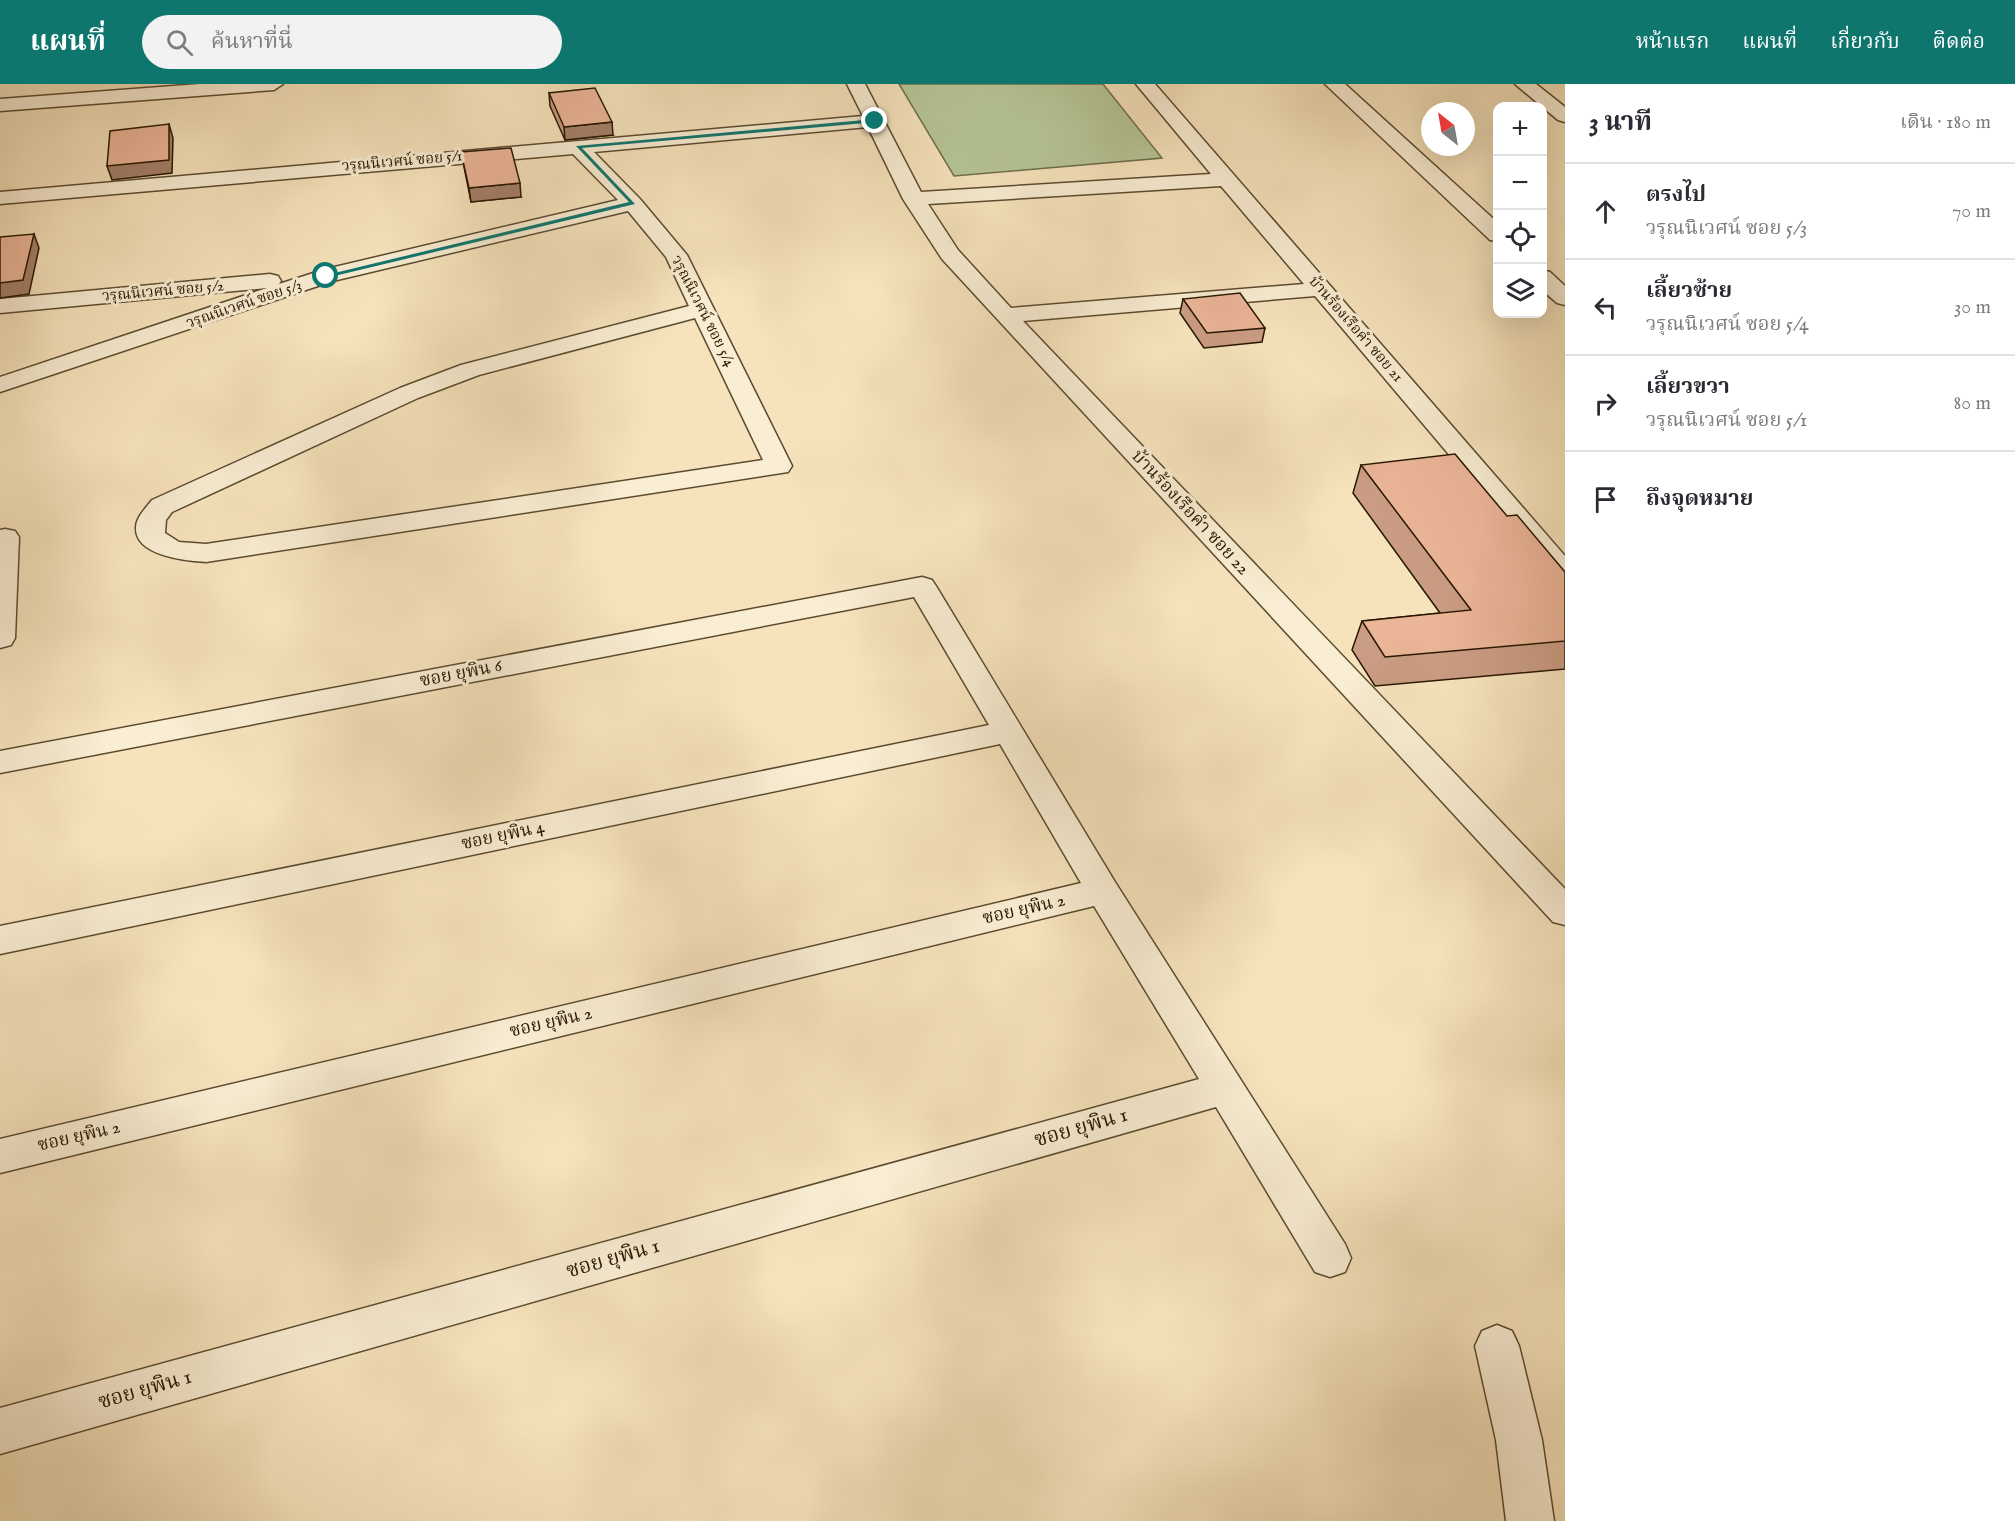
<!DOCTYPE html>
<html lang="th">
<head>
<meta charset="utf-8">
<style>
  :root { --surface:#fff; --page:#f2f2f3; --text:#2b2b33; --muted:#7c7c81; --line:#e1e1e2; --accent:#0f766e }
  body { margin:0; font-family:"IM FELL English","Noto Serif Thai",serif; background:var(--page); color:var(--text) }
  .controls { position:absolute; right:18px; top:18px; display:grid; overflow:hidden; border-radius:12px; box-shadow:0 6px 24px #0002 }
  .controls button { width:54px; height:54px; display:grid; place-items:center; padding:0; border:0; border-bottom:2px solid var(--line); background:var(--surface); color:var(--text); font:30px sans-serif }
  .compass { position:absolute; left:1421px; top:18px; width:54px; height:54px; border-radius:50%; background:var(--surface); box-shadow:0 6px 24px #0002; rotate:329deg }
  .stop { position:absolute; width:18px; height:18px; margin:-14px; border:4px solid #0f766e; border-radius:50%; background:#fff }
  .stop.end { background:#0f766e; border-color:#fff; box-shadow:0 2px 6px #0008 }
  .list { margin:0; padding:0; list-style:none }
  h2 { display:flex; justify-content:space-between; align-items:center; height:78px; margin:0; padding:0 24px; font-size:26px }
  h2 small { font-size:20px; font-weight:400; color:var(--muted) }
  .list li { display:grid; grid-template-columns:39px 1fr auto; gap:18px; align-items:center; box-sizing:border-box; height:96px; padding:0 24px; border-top:2px solid var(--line) }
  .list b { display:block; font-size:22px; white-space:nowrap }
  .list p { margin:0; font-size:20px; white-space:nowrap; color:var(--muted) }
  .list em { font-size:20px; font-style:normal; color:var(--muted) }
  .icon { flex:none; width:33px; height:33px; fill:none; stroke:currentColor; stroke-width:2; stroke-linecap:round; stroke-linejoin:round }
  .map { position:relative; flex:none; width:1565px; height:1437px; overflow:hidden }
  header { display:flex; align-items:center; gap:36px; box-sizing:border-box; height:84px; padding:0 30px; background:var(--accent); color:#fff }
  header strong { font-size:28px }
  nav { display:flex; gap:33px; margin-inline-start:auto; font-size:21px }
  .search { width:420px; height:54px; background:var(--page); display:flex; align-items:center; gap:15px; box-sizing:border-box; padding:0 21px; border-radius:33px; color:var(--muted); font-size:22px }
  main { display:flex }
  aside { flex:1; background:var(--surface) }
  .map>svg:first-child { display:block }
  .green { fill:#b6c596; stroke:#6f6e4c; stroke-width:1.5 }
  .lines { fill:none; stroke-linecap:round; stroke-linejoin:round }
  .minor-casing { stroke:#5c4b30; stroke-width:3 }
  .minor { fill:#f9edd3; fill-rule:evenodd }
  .wall { fill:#ca9c83; stroke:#281802; stroke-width:1.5 }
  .shaded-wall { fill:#a47f6a; stroke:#281802; stroke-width:1.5 }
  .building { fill:#ebb598; stroke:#281802; stroke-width:1.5 }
  .route { fill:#0f766e }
  .labels { text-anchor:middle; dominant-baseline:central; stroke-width:6; stroke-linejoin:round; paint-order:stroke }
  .far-street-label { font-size:15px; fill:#281802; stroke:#f9edd3 }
  .street-label { font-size:18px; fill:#281802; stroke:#f9edd3 }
  .near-street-label { font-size:21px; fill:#281802; stroke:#f9edd3 }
</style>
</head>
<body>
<header>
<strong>แผนที่</strong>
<div class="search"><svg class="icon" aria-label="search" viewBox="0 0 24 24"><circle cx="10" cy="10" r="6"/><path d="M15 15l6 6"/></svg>ค้นหาที่นี่</div>
<nav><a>หน้าแรก</a><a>แผนที่</a><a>เกี่ยวกับ</a><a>ติดต่อ</a></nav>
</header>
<main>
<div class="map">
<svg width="1565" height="1437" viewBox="0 0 1565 1437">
  <rect width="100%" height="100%" fill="#f6e3bc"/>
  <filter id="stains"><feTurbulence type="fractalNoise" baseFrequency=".00333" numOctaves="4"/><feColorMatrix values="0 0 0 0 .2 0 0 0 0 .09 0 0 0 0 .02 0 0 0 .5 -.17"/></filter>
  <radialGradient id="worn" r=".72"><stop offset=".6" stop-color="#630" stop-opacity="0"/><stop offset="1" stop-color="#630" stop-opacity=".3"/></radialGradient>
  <path class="green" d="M899,0h204l59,74 -208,18z"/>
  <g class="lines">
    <g class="minor-casing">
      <g id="minor">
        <path d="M200,0h83l-9,6 -274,21v-12z"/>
        <path d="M847,0h18l56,108 290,-18 -75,-90h19l410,472v27l-10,-3 -240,-284 -292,25 542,568v36l-12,-3 -611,-663 -39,-60 -35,-72 -274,25 46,47 47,56 105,211 -4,6 -582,90c-19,-1 -71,-6 -70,-34 0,-11 10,-20 16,-28l248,-112 61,-23 228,-59 -23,-49 -38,-46 -295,70 -333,111v-15l267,-89 -267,25v-14l270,-25 8,2 3,5 -2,3 47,-15 292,-69 -45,-46 -573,50v-12l863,-76zM1221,102l83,98 -293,24 -53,-58 -30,-46zM695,234l68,142 -557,84 -27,-2 -14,-9 1,-13 6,-8 246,-114 61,-23z"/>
        <path d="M1325,0h20l153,139v18l-8,-1z"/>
        <path d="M1515,0h21l29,23v15l-7,-2z"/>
        <path d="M1542,186l8,2 15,14v19l-8,-2 -15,-13z"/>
        <path d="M5,445l10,2 4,6 -4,101 -4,7 -11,3v-118z"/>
        <path d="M922,493l10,3 4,6 179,296 230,362 6,14 -6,14 -15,5 -15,-5 -99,-165 -1216,347v-46l1199,-329 -105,-173 -1094,267v-34l1081,-256 -81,-139 -1000,210v-28l989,-201 -75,-128 -914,176v-22z"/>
        <path d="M1497,1241l15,6 7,15 23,94 12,81h-48l-10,-81 -21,-94 7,-15z"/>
      </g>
    </g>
    <use href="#minor" class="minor"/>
  </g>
  <g class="wall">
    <path d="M549,9l64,42 -48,5 -15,-34z"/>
    <path d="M461,68l60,45 -50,5z"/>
    <path d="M1183,215l82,29 -3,14 -58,6 -24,-35z"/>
    <path d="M1361,381l146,51 58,56v97l-190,17 -23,-36 10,-29 78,-8 -87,-120z"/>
  </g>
  <g class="shaded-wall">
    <path d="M612,38l1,13 -48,5 -1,-13z"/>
    <path d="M169,40l4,14 -1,35 -60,7 -5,-14z"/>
    <path d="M520,99l1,14 -50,5 -2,-14z"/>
    <path d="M34,150l5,14 -10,46 -29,4v-15z"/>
  </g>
  <g class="building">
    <path d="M595,4l17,34 -48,5 -15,-34z"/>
    <path d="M169,40v36l-62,6 3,-35z"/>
    <path d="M511,64l9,35 -51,5 -8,-36z"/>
    <path d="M34,150l-11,46 -23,3v-46z"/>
    <path d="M1240,209l25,35 -58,5 -24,-34z"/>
    <path d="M1455,370l52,62 10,-1 48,57v69l-180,16 -23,-36 109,-11 -110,-145z"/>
  </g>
  <path class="route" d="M875,35l2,3 -295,26 53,56 -309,74 -4,-2 307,-74 -53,-56z"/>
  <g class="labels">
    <g class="far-street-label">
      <text transform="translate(402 77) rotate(-5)">วรุณนิเวศน์ ซอย 5/1</text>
      <text transform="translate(163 207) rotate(-5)">วรุณนิเวศน์ ซอย 5/2</text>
      <text transform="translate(244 220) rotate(-19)">วรุณนิเวศน์ ซอย 5/3</text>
      <text transform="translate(703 227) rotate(63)">วรุณนิเวศน์ ซอย 5/4</text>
      <text transform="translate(1356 245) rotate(49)">บ้านร้องเรือคำ ซอย 21</text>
    </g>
    <g class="street-label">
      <text transform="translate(1190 429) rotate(47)">บ้านร้องเรือคำ ซอย 22</text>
      <text transform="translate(461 590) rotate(-11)">ซอย ยุพิน 6</text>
      <text transform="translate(503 752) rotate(-12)">ซอย ยุพิน 4</text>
      <text transform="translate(1024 826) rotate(-13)">ซอย ยุพิน 2</text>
      <text transform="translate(551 939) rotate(-13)">ซอย ยุพิน 2</text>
      <text transform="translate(79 1053) rotate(-13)">ซอย ยุพิน 2</text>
    </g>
    <g class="near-street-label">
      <text transform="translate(1081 1044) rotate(-16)">ซอย ยุพิน 1</text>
      <text transform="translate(613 1175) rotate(-16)">ซอย ยุพิน 1</text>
      <text transform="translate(145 1306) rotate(-16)">ซอย ยุพิน 1</text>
    </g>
  </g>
  <rect width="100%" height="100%" filter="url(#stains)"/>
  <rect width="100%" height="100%" fill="url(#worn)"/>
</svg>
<div class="controls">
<button>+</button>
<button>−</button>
<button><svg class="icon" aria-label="locate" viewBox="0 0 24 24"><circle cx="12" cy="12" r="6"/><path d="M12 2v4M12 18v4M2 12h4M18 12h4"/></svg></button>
<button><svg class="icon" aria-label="layers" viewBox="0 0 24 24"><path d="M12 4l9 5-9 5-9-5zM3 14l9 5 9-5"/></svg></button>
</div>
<svg class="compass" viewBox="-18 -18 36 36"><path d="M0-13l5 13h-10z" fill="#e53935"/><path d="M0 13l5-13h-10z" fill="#7c7c81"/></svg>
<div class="stop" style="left:326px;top:192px"></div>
<div class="stop end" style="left:875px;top:37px"></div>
</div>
<aside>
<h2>3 นาที<small>เดิน · 180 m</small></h2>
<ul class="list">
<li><svg class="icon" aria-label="ahead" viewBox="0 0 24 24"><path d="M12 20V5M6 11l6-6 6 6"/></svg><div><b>ตรงไป</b><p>วรุณนิเวศน์ ซอย 5/3</p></div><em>70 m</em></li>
<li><svg class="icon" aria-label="left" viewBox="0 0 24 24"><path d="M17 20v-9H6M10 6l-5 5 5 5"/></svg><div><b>เลี้ยวซ้าย</b><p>วรุณนิเวศน์ ซอย 5/4</p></div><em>30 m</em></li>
<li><svg class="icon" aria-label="right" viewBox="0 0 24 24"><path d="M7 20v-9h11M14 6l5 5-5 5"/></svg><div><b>เลี้ยวขวา</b><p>วรุณนิเวศน์ ซอย 5/1</p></div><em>80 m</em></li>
<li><svg class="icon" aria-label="arrive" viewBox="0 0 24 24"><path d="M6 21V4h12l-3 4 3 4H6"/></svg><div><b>ถึงจุดหมาย</b></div></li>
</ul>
</aside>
</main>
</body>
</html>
